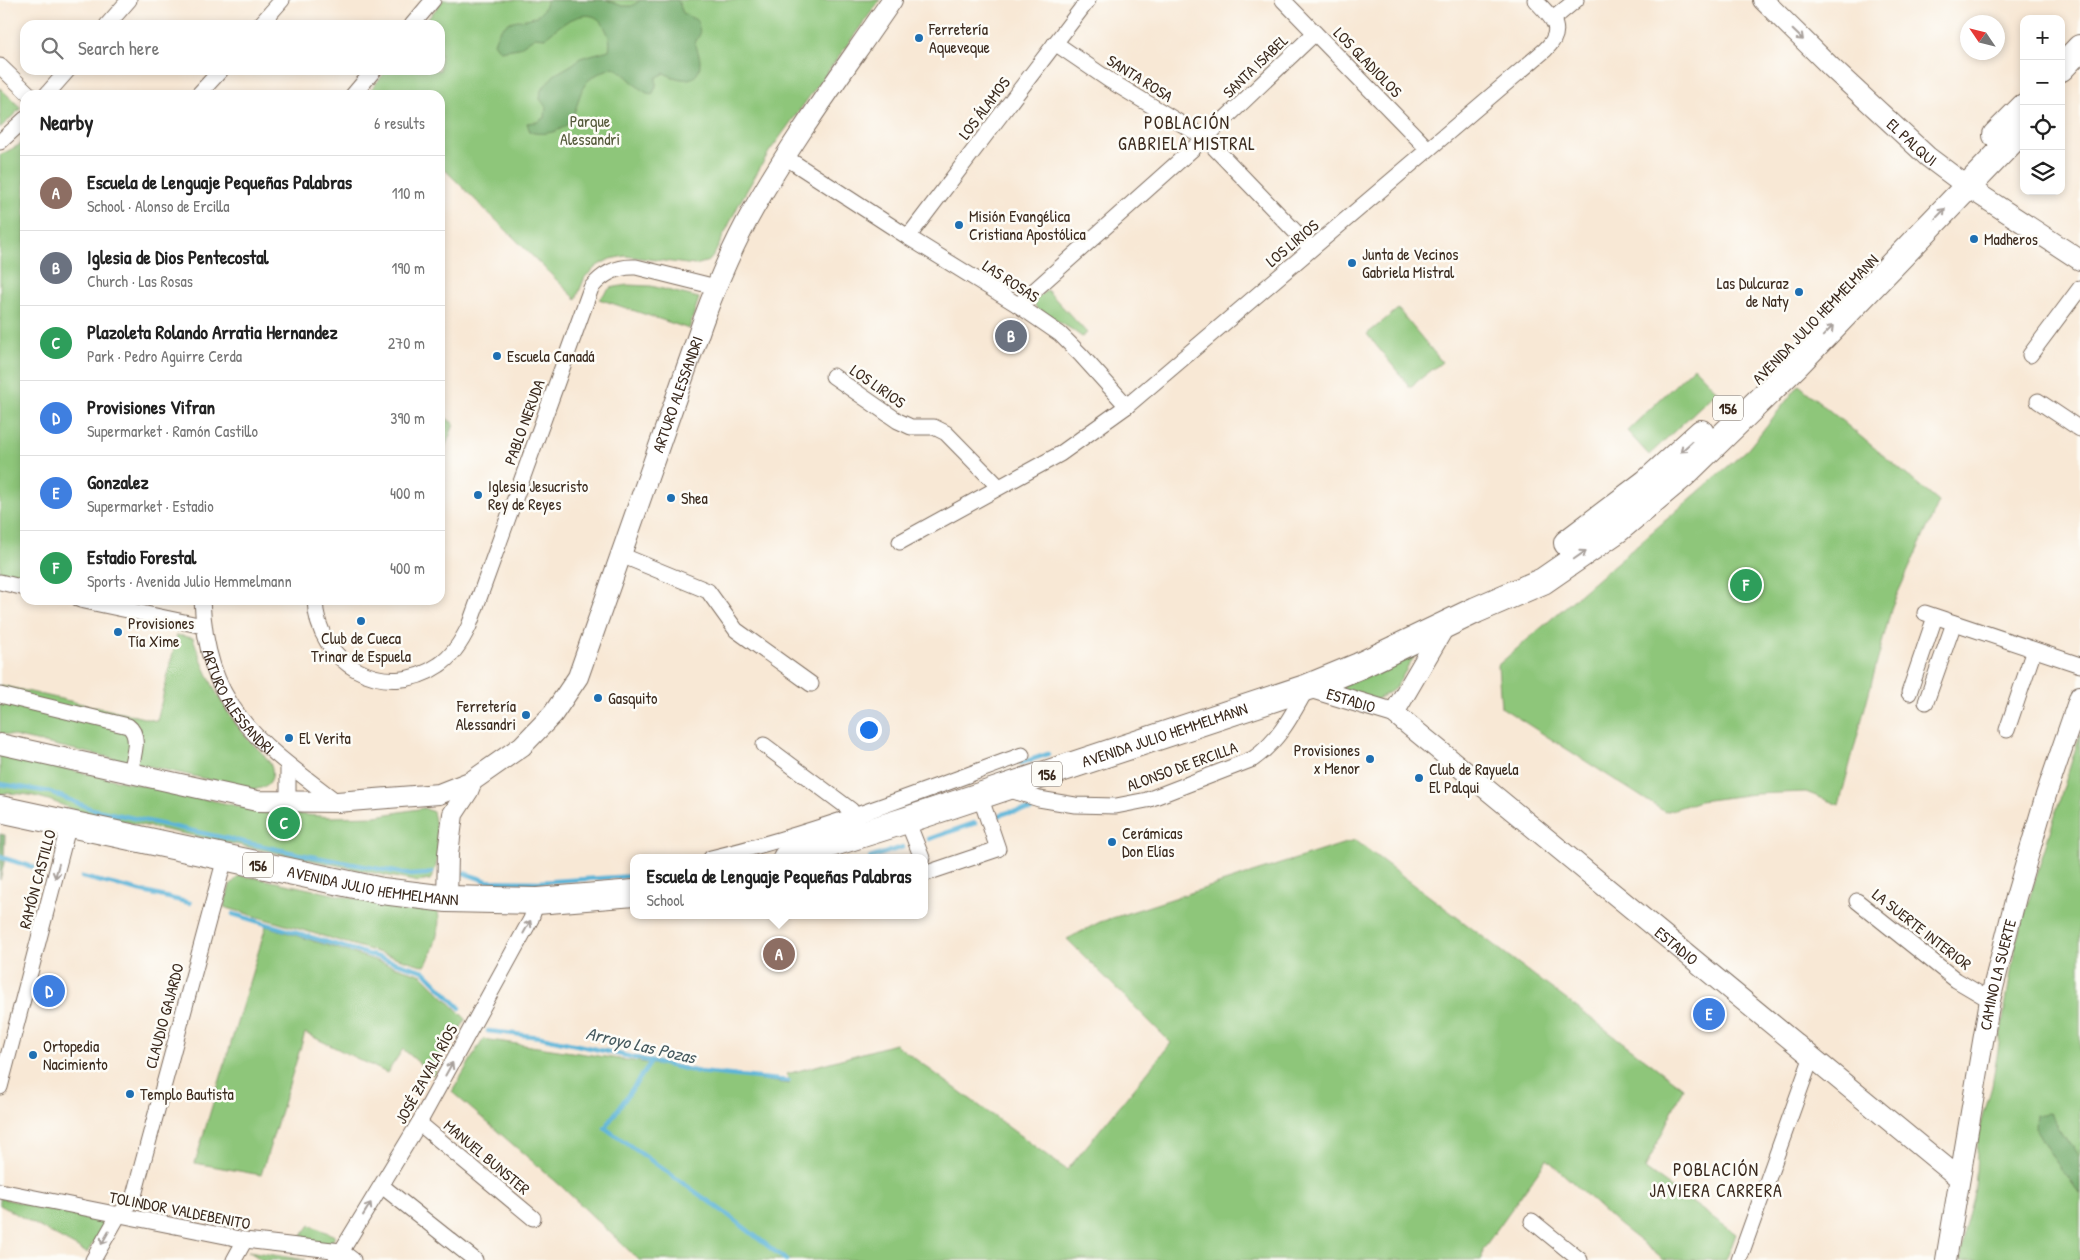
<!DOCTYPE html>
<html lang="en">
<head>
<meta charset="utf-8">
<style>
  :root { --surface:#fff; --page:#f2f2f2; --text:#222; --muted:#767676; --line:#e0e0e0; --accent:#1f6fb2 }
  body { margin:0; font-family:"Patrick Hand",sans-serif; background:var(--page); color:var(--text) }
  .controls { position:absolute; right:15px; top:15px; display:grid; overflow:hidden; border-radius:10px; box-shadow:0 2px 8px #0003 }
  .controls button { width:45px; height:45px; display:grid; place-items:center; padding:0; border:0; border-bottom:1px solid var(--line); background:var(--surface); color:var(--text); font:25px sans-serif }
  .compass { position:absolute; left:1960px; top:15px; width:45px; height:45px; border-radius:50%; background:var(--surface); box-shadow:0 2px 8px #0003; rotate:305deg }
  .you { position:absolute; left:868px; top:729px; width:18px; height:18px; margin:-12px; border:4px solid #fff; border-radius:50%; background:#1a73e8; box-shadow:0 0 0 8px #1a73e833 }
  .badge { display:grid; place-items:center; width:32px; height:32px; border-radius:50%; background:var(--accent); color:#fff; font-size:16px; font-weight:700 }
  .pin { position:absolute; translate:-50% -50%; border:2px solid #fff; box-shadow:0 1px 5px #0006 }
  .popup { position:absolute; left:630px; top:854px; width:298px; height:65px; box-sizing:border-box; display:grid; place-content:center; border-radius:10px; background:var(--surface); filter:drop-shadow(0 1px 4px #0005); font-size:16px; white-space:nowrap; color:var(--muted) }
  .popup b { font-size:19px; color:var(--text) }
  .popup::after { content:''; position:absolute; left:50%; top:100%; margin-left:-10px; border:10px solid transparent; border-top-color:var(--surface) }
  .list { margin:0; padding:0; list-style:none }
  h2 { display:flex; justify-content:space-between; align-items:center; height:65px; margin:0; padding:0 20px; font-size:21px }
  h2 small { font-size:16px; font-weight:400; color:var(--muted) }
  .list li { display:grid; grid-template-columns:32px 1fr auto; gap:15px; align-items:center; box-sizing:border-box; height:75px; padding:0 20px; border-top:1px solid var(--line) }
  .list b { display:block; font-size:19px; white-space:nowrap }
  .list p { margin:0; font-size:16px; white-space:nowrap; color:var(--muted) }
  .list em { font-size:16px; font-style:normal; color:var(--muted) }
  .icon { flex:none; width:28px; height:28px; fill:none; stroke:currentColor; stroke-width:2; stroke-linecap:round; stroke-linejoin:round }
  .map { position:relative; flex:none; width:2080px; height:1260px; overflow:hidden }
  .search { position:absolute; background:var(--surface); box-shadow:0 2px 8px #0003; left:20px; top:20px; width:425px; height:55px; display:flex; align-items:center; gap:12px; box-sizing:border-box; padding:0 18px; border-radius:15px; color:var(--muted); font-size:19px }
  .panel { position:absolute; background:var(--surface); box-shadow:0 2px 8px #0003; left:20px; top:90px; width:425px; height:515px; border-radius:15px }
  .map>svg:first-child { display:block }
  .green { fill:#8ec67a; stroke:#64784c }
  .forest { fill:#72ab6a; stroke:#566a44 }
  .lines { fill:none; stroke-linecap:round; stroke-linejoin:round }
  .stream { stroke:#5bb4d8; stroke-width:4.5 }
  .street-casing { stroke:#7d6c5e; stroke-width:17 }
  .secondary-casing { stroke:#7d6c5e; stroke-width:22 }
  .highway-casing { stroke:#7d6c5e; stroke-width:28 }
  .street { stroke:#fff; stroke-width:15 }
  .secondary { stroke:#fff; stroke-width:20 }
  .highway { stroke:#fff; stroke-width:26 }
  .oneway { stroke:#a79f9a }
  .poi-dot { fill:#1f6fb2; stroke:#fdfcf7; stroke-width:2 }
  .labels { text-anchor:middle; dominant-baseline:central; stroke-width:5; stroke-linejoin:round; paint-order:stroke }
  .shield { fill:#fdfcf7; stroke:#75695f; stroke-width:1 }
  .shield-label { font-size:15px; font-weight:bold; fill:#3b2a1e }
  .poi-label { font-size:16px; fill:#3b2a1e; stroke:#fdfcf7; text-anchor:start }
  .street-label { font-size:16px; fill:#3b2a1e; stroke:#fdfcf7 }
  .park-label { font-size:16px; fill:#54593a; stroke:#fdfcf7 }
  .neighbourhood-label { font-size:18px; letter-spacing:1px; fill:#3b2a1e; stroke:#fdfcf7 }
  .water-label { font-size:18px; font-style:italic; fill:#465a5f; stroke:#fdfcf7 }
</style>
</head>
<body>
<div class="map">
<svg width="2080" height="1260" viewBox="0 0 2080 1260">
  <rect width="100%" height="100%" fill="#fdfcf7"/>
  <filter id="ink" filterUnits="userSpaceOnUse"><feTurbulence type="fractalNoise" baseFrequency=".02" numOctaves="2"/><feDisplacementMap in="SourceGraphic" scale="10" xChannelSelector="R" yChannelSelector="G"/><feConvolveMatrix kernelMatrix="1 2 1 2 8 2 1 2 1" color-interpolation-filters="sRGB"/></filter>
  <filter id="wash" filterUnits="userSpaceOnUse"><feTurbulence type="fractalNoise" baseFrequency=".0096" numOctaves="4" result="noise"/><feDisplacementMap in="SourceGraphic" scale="20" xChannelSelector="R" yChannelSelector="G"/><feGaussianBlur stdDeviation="1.12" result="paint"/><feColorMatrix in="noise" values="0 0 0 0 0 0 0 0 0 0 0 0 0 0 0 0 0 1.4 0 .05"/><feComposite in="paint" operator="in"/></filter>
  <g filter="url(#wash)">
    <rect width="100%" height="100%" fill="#f8e8d5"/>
    <g class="green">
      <path d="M443,0h437l-111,152 -30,52 -25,51 -5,6 -14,4 -70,-9 -15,3 -13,7 -12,11 -9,22 -136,-134v-70h-71l-1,-2 19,-23h53v-45h-17z"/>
      <path d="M0,88l21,20 -21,20z"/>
      <path d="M25,142v435l-25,-5v-417z"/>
      <path d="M627,285l24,1 48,12 -10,31 -90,-30 11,-11z"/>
      <path d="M1047,290l40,43 -5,4 -11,-8 -34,-20 -2,-4v-5z"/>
      <path d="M1398,309l44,53 -32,25 -43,-53z"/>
      <path d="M1694,367l23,24 -68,64 -22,-24z"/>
      <path d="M1799,385l140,117 -47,104 -53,199 -33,-13 -52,2 -54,7 -35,11 -164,-105 -3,-42 250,-216z"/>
      <path d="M440,413l14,11 -14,37z"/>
      <path d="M177,635l16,3c13,37 29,71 55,101 8,9 22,19 24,30 3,14 -9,21 -21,20l-251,-56v-48l157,36z"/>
      <path d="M1422,643l-27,46 -21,12 -42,-11z"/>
      <path d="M2080,734v422l-10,-11 -21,-32 -4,30 6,12 29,39v66h-119l3,-30 11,-41 3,-54 14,-49 24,-144z"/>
      <path d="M0,755l261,56 69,6 46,-1 48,-8 9,4c5,21 9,50 -3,68l-12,2 -340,-70c-26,-12 -50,-21 -78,-18z"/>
      <path d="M1355,840l328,248 -38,81 91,65 -10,26h-62l-46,-36 -71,-65 -64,90 -1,11h-843l-78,-74 -109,-94 31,-53 306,45 -2,-10 108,-30 172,126 104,-127 -104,-104 33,-17z"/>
      <path d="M239,876l18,2 128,27 52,4c6,15 -4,44 -12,57l-201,-59 6,-22z"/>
      <path d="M266,926l156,49 44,44 -33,56 -30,-26 -16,24 -82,-40 -44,142 -66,-12z"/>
      <path d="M0,1198l106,24 -19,31 -87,-48z"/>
      <path d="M310,1225l25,11 -4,8 -34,-2z"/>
      <path d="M248,1251l58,9h-44z"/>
    </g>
    <g class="forest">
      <path d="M547,0h60l15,6h10l8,-6h38l5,13 15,8 2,13 -5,9c2,6 5,13 5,19 0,24 -23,18 -36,11l-8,5v9l-4,8c-16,-5 -24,-21 -39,-28 -9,4 -20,8 -27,16 -8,11 -8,25 -15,36 -7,13 -28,17 -41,13l-3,-9 10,-1 8,-5 1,-10 -6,-8 1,-9 13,-15 19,-11 7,-6 29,-8c2,-9 0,-14 -4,-22 -13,-28 -46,-3 -60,10l-10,-1 -16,11 -19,3 -6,-8c11,-35 34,-15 48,-32 2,-2 4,-8 5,-11z"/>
      <path d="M0,834l5,1 -1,28 -4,17z"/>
      <path d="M2049,1113l21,32 10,11v38l-29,-39 -16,-27 1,-13z"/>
    </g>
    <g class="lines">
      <g class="stream">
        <path d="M1021,763l27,-9"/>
        <path d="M0,784l50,8 42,17 207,45 112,21 16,-1 5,-2"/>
        <path d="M1000,815l9,-3 22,-2"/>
        <path d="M929,839l46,-16"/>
        <path d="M0,857l33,10"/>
        <path d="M870,858l33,-11"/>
        <path d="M464,873l23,8 51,1 96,-6"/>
        <path d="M82,877l108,26"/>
        <path d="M233,914l191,57 36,37"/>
        <path d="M488,1031l53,6 158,35 89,9"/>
        <path d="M651,1062l-46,66 123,87 58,45"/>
      </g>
    </g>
  </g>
  <g filter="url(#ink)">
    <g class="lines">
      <g class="street-casing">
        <g id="street">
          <path d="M1283,0l145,149"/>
          <path d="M1553,19l23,-19"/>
          <path d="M107,25l22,-25"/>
          <path d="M260,25l22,-25"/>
          <path d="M412,25l21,-25"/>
          <path d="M1055,43l54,37 96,58 106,110"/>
          <path d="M0,66l30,29"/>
          <path d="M46,95l22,-25"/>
          <path d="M198,95l23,-25"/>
          <path d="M353,95l21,-25"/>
          <path d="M0,142l25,-23"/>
          <path d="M785,157l123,80 110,68 42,29 21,21 46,51"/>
          <path d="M908,237l180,-237"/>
          <path d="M1018,305l187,-167 110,-105"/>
          <path d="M2030,355l50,-67"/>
          <path d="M833,376l65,45 13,6h23l12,6 53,54"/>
          <path d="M2038,401l42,28"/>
          <path d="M900,542l160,-88 67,-48 418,-356c22,-21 6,-33 -10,-50"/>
          <path d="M621,555l87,36 28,39 75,54"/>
          <path d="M0,582l25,6"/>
          <path d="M80,600l123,26"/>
          <path id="s1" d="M202,600c5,109 55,141 135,202"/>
          <path d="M315,600c2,64 70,102 124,65 14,-9 23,-24 30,-39l122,-338c12,-15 26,-22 45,-21l80,20"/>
          <path d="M1925,613l155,52"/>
          <path d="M1909,693l26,-76"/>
          <path d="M0,695l128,31c14,10 4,33 2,47"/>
          <path d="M1926,702l28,-79"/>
          <path d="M2007,730l27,-80"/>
          <path d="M764,745l87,65 5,12"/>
          <path d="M1007,789l32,10 36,6 41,1 31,-6 106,-41c26,-18 39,-44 54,-71"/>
          <path d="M288,801v-35"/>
          <path d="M907,820l15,38"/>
          <path d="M711,858c106,-25 209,-66 311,-103"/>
          <path d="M924,874l74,-25 -18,-53"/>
          <path d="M1857,901l99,79 34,20"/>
          <path d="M0,1087l69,-263"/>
          <path d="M419,1123l114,95"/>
          <path d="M382,1186l93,74"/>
          <path d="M0,1191l245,49 96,11 12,9"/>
          <path d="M1532,1221l48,39"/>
          <path d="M93,1260l25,-44 15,-17 92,-341"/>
          <path d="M234,1260l11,-20"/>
          <path d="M336,1260l83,-137 112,-204 6,-18"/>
          <path d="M1739,1260l73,-204"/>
        </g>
      </g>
      <g class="secondary-casing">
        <g id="secondary">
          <path id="s2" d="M1763,0l69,68 96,89 40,30 112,73"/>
          <path id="s3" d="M1308,687l86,26 565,465"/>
          <path d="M1394,713l52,-89"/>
          <path id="s4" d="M0,744l257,57 80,1 102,-8 33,-13 50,-35 31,-32 25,-37 125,-356c14,-38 30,-76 50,-111 41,-73 92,-141 139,-210"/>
          <path d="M447,899l1,-45 5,-40 15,-23 4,-10"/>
          <path id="s5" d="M1946,1260l44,-260 26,-103 30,-102 34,-99"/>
        </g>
      </g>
      <g class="highway-casing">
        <g id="highway">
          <path d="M2061,68l19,-20"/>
          <path d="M1996,135l28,-28"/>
          <path d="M1567,543l79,-60 55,-50"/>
          <path id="s6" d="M0,809l382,82 65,8 90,2 97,-8"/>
          <path id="s7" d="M786,858l121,-38 401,-133 51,-21 117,-56 67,-29 74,-51 67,-56 110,-107 230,-239"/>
        </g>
      </g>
      <use href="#street" class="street"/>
      <use href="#secondary" class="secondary"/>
      <use href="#highway" class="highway"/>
    </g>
    <defs><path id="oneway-shaft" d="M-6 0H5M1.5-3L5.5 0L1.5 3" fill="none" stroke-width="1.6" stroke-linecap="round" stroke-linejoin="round" transform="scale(1.25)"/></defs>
    <g class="oneway">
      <use href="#oneway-shaft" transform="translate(1798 35) rotate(44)"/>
      <use href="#oneway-shaft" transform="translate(1940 214) rotate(-46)"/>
      <use href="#oneway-shaft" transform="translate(1828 331) rotate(-46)"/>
      <use href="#oneway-shaft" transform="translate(1686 447) rotate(138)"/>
      <use href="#oneway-shaft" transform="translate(1580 555) rotate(-35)"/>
      <use href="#oneway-shaft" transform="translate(57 871) rotate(105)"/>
      <use href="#oneway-shaft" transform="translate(527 927) rotate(-61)"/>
      <use href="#oneway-shaft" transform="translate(449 1069) rotate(-61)"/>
      <use href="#oneway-shaft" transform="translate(367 1209) rotate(-58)"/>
      <use href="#oneway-shaft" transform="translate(105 1238) rotate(120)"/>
    </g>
  </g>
  <g class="poi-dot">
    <circle cx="919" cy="38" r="5"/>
    <circle cx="959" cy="225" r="5"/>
    <circle cx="1974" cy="239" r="5"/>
    <circle cx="1352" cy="263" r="5"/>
    <circle cx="1799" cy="292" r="5"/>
    <circle cx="497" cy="356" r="5"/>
    <circle cx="478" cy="495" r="5"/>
    <circle cx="671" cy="498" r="5"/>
    <circle cx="361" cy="621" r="5"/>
    <circle cx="118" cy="632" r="5"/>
    <circle cx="598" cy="698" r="5"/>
    <circle cx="526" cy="715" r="5"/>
    <circle cx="289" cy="738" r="5"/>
    <circle cx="1370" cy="759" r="5"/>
    <circle cx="1419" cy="778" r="5"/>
    <circle cx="1112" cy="842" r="5"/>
    <circle cx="33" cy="1055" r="5"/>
    <circle cx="130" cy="1094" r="5"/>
  </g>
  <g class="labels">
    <g class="shield">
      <rect x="1713" y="395.5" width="30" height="25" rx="4"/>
      <rect x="1032" y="761.5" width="30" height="25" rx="4"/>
      <rect x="243" y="852.5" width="30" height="25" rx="4"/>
    </g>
    <g class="shield-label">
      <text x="1728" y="408">156</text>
      <text x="1047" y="774">156</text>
      <text x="258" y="865">156</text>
    </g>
    <g class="poi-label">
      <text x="929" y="29">Ferretería<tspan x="929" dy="18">Aqueveque</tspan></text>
      <text x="969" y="216">Misión Evangélica<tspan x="969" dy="18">Cristiana Apostólica</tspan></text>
      <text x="1984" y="239">Madheros</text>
      <text x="1362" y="254">Junta de Vecinos<tspan x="1362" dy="18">Gabriela Mistral</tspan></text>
      <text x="1789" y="283" text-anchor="end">Las Dulcuraz<tspan x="1789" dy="18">de Naty</tspan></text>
      <text x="507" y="356">Escuela Canadá</text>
      <text x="488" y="486">Iglesia Jesucristo<tspan x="488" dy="18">Rey de Reyes</tspan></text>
      <text x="681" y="498">Shea</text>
      <text x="128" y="623">Provisiones<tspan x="128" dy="18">Tía Xime</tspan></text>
      <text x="361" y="638" text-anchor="middle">Club de Cueca<tspan x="361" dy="18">Trinar de Espuela</tspan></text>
      <text x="608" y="698">Gasquito</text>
      <text x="516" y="706" text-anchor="end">Ferretería<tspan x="516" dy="18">Alessandri</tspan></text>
      <text x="299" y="738">El Verita</text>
      <text x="1360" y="750" text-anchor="end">Provisiones<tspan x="1360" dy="18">x Menor</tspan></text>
      <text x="1429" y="769">Club de Rayuela<tspan x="1429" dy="18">El Palqui</tspan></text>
      <text x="1122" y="833">Cerámicas<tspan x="1122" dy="18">Don Elías</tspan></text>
      <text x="43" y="1046">Ortopedia<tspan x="43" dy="18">Nacimiento</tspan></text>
      <text x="140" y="1094">Templo Bautista</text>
    </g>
    <g class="street-label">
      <text transform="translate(1368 62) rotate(46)">LOS GLADIOLOS</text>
      <text transform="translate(1255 66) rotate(-44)">SANTA ISABEL</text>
      <text transform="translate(1140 78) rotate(32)">SANTA ROSA</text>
      <text transform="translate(984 108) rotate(-53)">LOS ÁLAMOS</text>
      <text stroke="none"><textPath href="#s2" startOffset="206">EL PALQUI</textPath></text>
      <text transform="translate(1292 243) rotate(-40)">LOS LIRIOS</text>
      <text transform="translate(1011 281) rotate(33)">LAS ROSAS</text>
      <text transform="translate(1815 319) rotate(-46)">AVENIDA JULIO HEMMELMANN</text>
      <text transform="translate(878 386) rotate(35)">LOS LIRIOS</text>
      <text stroke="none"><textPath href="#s4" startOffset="931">ARTURO ALESSANDRI</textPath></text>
      <text transform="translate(524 422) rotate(-70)">PABLO NERUDA</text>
      <text stroke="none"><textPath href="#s1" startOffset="111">ARTURO ALESSANDRI</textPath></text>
      <text stroke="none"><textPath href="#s3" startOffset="45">ESTADIO</textPath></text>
      <text stroke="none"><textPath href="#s7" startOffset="398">AVENIDA JULIO HEMMELMANN</textPath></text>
      <text transform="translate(1182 766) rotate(-20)">ALONSO DE ERCILLA</text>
      <text transform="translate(37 879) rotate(-75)">RAMÓN CASTILLO</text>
      <text stroke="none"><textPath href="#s6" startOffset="381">AVENIDA JULIO HEMMELMANN</textPath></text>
      <text transform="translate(1922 929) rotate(38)">LA SUERTE INTERIOR</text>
      <text stroke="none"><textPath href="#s3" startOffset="456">ESTADIO</textPath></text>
      <text stroke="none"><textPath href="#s5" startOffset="290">CAMINO LA SUERTE</textPath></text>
      <text transform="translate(164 1016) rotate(-75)">CLAUDIO GAJARDO</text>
      <text transform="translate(426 1074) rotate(-61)">JOSÉ ZAVALA RÍOS</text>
      <text transform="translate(487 1157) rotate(40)">MANUEL BUNSTER</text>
      <text transform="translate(180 1210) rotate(11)">TOLINDOR VALDEBENITO</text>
    </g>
    <g class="park-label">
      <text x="590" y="121">Parque<tspan x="590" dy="18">Alessandri</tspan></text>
    </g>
    <g class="neighbourhood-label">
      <text x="1187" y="122">POBLACIÓN<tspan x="1187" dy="21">GABRIELA MISTRAL</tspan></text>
      <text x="1716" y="1169">POBLACIÓN<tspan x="1716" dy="21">JAVIERA CARRERA</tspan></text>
    </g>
    <g class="water-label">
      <text transform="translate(641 1045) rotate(13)">Arroyo Las Pozas</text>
    </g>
  </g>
</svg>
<div class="controls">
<button>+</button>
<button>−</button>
<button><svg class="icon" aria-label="locate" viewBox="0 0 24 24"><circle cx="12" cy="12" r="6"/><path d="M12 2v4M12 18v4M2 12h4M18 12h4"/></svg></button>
<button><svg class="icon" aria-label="layers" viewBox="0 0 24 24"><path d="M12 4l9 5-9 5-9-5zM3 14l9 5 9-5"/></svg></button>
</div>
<svg class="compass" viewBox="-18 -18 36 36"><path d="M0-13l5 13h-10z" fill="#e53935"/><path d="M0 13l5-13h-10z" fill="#767676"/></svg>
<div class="you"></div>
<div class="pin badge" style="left:779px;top:954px;background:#8d6e63">A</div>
<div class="popup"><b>Escuela de Lenguaje Pequeñas Palabras</b>School</div>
<div class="pin badge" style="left:1011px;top:336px;background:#6b7280">B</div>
<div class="pin badge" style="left:284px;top:823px;background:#2e9e5b">C</div>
<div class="pin badge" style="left:49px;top:991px;background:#3f7fe0">D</div>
<div class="pin badge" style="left:1709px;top:1014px;background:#3f7fe0">E</div>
<div class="pin badge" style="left:1746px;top:585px;background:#2e9e5b">F</div>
<div class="search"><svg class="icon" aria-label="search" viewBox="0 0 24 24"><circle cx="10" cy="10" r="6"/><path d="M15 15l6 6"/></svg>Search here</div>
<section class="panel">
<h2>Nearby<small>6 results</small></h2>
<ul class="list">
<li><span class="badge" style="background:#8d6e63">A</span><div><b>Escuela de Lenguaje Pequeñas Palabras</b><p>School · Alonso de Ercilla</p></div><em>110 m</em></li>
<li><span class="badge" style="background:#6b7280">B</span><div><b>Iglesia de Dios Pentecostal</b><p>Church · Las Rosas</p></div><em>190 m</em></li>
<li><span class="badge" style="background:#2e9e5b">C</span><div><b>Plazoleta Rolando Arratia Hernandez</b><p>Park · Pedro Aguirre Cerda</p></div><em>270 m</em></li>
<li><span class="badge" style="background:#3f7fe0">D</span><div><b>Provisiones Vifran</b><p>Supermarket · Ramón Castillo</p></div><em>390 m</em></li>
<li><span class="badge" style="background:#3f7fe0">E</span><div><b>Gonzalez</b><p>Supermarket · Estadio</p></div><em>400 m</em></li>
<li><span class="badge" style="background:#2e9e5b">F</span><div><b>Estadio Forestal</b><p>Sports · Avenida Julio Hemmelmann</p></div><em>400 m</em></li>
</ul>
</section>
</div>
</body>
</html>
